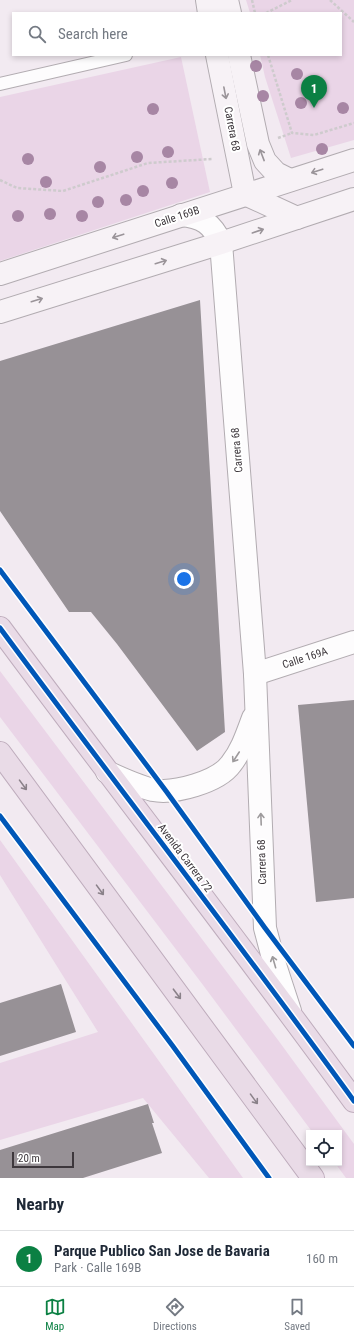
<!DOCTYPE html>
<html lang="en">
<head>
<meta charset="utf-8">
<style>
  :root { --surface:#fff; --page:#f6f6f7; --text:#1f2937; --muted:#747a83; --line:#e0e1e3; --accent:#0b8043 }
  body { margin:0; font-family:"Roboto Condensed",sans-serif; background:var(--page); color:var(--text) }
  .controls { position:absolute; right:12px; bottom:12px; display:grid; overflow:hidden; border-radius:0px; box-shadow:0 2px 6px #0003 }
  .controls button { width:36px; height:36px; display:grid; place-items:center; padding:0; border:0; border-bottom:1px solid var(--line); background:var(--surface); color:var(--text); font:20px sans-serif }
  .scale { position:absolute; left:12px; bottom:10px; width:62px; box-sizing:border-box; padding-left:4px; border:2px solid #3d373c; border-top:0; font-size:11px; line-height:14px; white-space:nowrap; color:#3d373c; -webkit-text-stroke:3px #fff; paint-order:stroke }
  .you { position:absolute; left:184px; top:579px; width:14px; height:14px; margin:-10px; border:3px solid #fff; border-radius:50%; background:#1a73e8; box-shadow:0 0 0 6px #1a73e833 }
  .badge { display:grid; place-items:center; width:26px; height:26px; border-radius:50%; background:var(--accent); color:#fff; font-size:13px; font-weight:700 }
  .pin { position:absolute; translate:-50% -33px; filter:drop-shadow(0 1px 2px #0008) }
  .pin::after { content:''; position:absolute; top:21px; width:14px; height:12px; background:inherit; clip-path:polygon(0 0,100% 0,50% 100%) }
  .list { margin:0; padding:0; list-style:none }
  h2 { display:flex; justify-content:space-between; align-items:center; height:52px; margin:0; padding:0 16px; font-size:17px }
  h2 small { font-size:13px; font-weight:400; color:var(--muted) }
  .list li { display:grid; grid-template-columns:26px 1fr auto; gap:12px; align-items:center; box-sizing:border-box; height:56px; padding:0 16px; border-top:1px solid var(--line) }
  .list b { display:block; font-size:15px; white-space:nowrap }
  .list p { margin:0; font-size:13px; white-space:nowrap; color:var(--muted) }
  .list em { font-size:13px; font-style:normal; color:var(--muted) }
  .icon { flex:none; width:22px; height:22px; fill:none; stroke:currentColor; stroke-width:2; stroke-linecap:round; stroke-linejoin:round }
  .map { position:relative; flex:none; width:354px; height:1178px; overflow:hidden }
  .search { position:absolute; background:var(--surface); box-shadow:0 2px 6px #0003; left:12px; right:12px; top:12px; height:44px; display:flex; align-items:center; gap:10px; box-sizing:border-box; padding:0 14px; border-radius:0px; color:var(--muted); font-size:15px }
  .sheet { height:108px; background:var(--surface) }
  nav { display:flex; justify-content:space-around; align-items:center; box-sizing:border-box; height:56px; border-top:1px solid var(--line); background:var(--surface); font-size:11px; color:var(--muted) }
  nav a { display:grid; justify-items:center; gap:2px }
  nav .on { color:var(--accent) }
  .map>svg:first-child { display:block }
  .green { fill:#ead5e7 }
  .building { fill:#979196 }
  .lines { fill:none; stroke-linecap:round; stroke-linejoin:round }
  .lane-casing { stroke:#b2acb1; stroke-width:14 }
  .street-casing { stroke:#b2acb1; stroke-width:24 }
  .secondary-casing { stroke:#b2acb1; stroke-width:24 }
  .highway-casing { stroke:#beacbc; stroke-width:24 }
  .path { stroke:#cecbcd; stroke-width:2.5; stroke-dasharray:3 2; stroke-linecap:butt }
  .lane { stroke:#fdfcfd; stroke-width:12 }
  .street { stroke:#fdfcfd; stroke-width:22 }
  .secondary { stroke:#f7f2f6; stroke-width:22 }
  .highway { stroke:#e9dbe7; stroke-width:22 }
  .cycleway-casing { stroke:#fff; stroke-width:8 }
  .cycleway { stroke:#0057b8; stroke-width:5 }
  .tree { fill:#a786a4 }
  .oneway { stroke:#9a9499 }
  .oneway2 { stroke:#9d9a9c }
  .oneway3 { stroke:#8a8189 }
  .labels { text-anchor:middle; dominant-baseline:central; stroke-width:4; stroke-linejoin:round; paint-order:stroke }
  .street-label { font-size:11px; fill:#3d373c; stroke:#fff }
</style>
</head>
<body>
<div class="map">
<svg width="354" height="1178" viewBox="0 0 354 1178">
  <rect width="100%" height="100%" fill="#f2eaf1"/>
  <g class="green">
    <path d="M246,0h108v140l-63,18 -26,-81 -5,-22h81v-42h-91z"/>
    <path d="M181,57l29,135 -210,69v-164z"/>
    <path d="M0,671l278,369 76,104v34h-8l-11,-15h4v-30h-26l-110,-148 -203,-268z"/>
    <path d="M0,840l243,338h-34l-66,-80 -143,42v-77l98,-31 -98,-157z"/>
  </g>
  <g class="building">
    <path d="M200,300l25,432 -28,19 -80,-107 -26,-32h-22l-69,-101v-150z"/>
    <path d="M354,700v198l-38,4 -18,-197z"/>
    <path d="M61,984l15,48 -76,24v-53z"/>
    <path d="M148,1104l6,19h-2l10,30 -79,25h-83v-28z"/>
  </g>
  <g class="lines">
    <g class="lane-casing">
      <path id="lane" d="M0,84l126,-29"/>
    </g>
    <g class="street-casing">
      <g id="street">
        <path d="M181,215c22,2 31,9 40,28l34,431 10,254 9,34 16,49"/>
        <path d="M255,674l99,-32"/>
        <path d="M107,772c15,7 30,14 46,18 21,4 65,-8 78,-26 11,-14 16,-30 22,-46"/>
      </g>
    </g>
    <g class="secondary-casing">
      <g id="secondary">
        <path d="M207,0l2,13"/>
        <path d="M227,0l3,13"/>
        <path d="M217,55l28,139 52,24"/>
        <path d="M239,55l19,89 7,17 11,12 14,7"/>
        <path d="M0,274l354,-114"/>
        <path d="M0,312l221,-69 133,-44"/>
      </g>
    </g>
    <g class="highway-casing">
      <g id="highway">
        <path d="M0,628c117,158 238,313 354,473"/>
        <path d="M0,753l313,425"/>
      </g>
    </g>
    <g class="path">
      <path d="M252,0l3,13"/>
      <path d="M330,0l24,22"/>
      <path d="M266,13l26,-13"/>
      <path d="M268,55l24,78 22,2 40,-12"/>
      <path d="M278,138l14,-5"/>
      <path d="M0,180l17,8 46,3 85,-28 64,-4"/>
    </g>
    <use href="#lane" class="lane"/>
    <use href="#street" class="street"/>
    <use href="#secondary" class="secondary"/>
    <use href="#highway" class="highway"/>
    <g class="cycleway-casing">
      <g id="cycleway">
        <path d="M0,570l166,221 99,137 89,118"/>
        <path d="M0,628c117,158 238,313 354,473"/>
        <path d="M0,816l172,229 97,133"/>
      </g>
    </g>
    <use href="#cycleway" class="cycleway"/>
  </g>
  <g class="tree">
    <circle cx="256" cy="66" r="6"/>
    <circle cx="297" cy="74" r="6"/>
    <circle cx="263" cy="96" r="6"/>
    <circle cx="301" cy="103" r="6"/>
    <circle cx="343" cy="108" r="6"/>
    <circle cx="153" cy="109" r="6"/>
    <circle cx="322" cy="149" r="6"/>
    <circle cx="168" cy="152" r="6"/>
    <circle cx="137" cy="157" r="6"/>
    <circle cx="28" cy="159" r="6"/>
    <circle cx="100" cy="167" r="6"/>
    <circle cx="46" cy="182" r="6"/>
    <circle cx="172" cy="183" r="6"/>
    <circle cx="143" cy="191" r="6"/>
    <circle cx="126" cy="200" r="6"/>
    <circle cx="98" cy="202" r="6"/>
    <circle cx="50" cy="214" r="6"/>
    <circle cx="18" cy="216" r="6"/>
    <circle cx="82" cy="216" r="6"/>
  </g>
  <defs><path id="oneway-shaft" d="M-6 0H5M1.5-3L5.5 0L1.5 3" fill="none" stroke-width="1.6" stroke-linecap="round" stroke-linejoin="round"/></defs>
  <g class="oneway">
    <use href="#oneway-shaft" transform="translate(225 93) rotate(79)"/>
    <use href="#oneway-shaft" transform="translate(262 155) rotate(-111)"/>
    <use href="#oneway-shaft" transform="translate(317 171) rotate(162)"/>
    <use href="#oneway-shaft" transform="translate(258 231) rotate(-19)"/>
    <use href="#oneway-shaft" transform="translate(118 236) rotate(162)"/>
    <use href="#oneway-shaft" transform="translate(161 262) rotate(-17)"/>
    <use href="#oneway-shaft" transform="translate(37 300) rotate(-17)"/>
  </g>
  <g class="oneway2">
    <use href="#oneway-shaft" transform="translate(236 757) rotate(123)"/>
    <use href="#oneway-shaft" transform="translate(261 819) rotate(-92)"/>
    <use href="#oneway-shaft" transform="translate(274 962) rotate(-106)"/>
  </g>
  <g class="oneway3">
    <use href="#oneway-shaft" transform="translate(23 785) rotate(54)"/>
    <use href="#oneway-shaft" transform="translate(100 890) rotate(54)"/>
    <use href="#oneway-shaft" transform="translate(177 994) rotate(53)"/>
    <use href="#oneway-shaft" transform="translate(254 1099) rotate(54)"/>
  </g>
  <g class="labels">
    <g class="street-label">
      <text transform="translate(232 129) rotate(79)">Carrera 68</text>
      <text transform="translate(177 217) rotate(-18)">Calle 169B</text>
      <text transform="translate(237 450) rotate(-95)">Carrera 68</text>
      <text transform="translate(305 658) rotate(-18)">Calle 169A</text>
      <text transform="translate(185 858) rotate(53)">Avenida Carrera 72</text>
      <text transform="translate(262 862) rotate(-92)">Carrera 68</text>
    </g>
  </g>
</svg>
<div class="controls">
<button><svg class="icon" aria-label="locate" viewBox="0 0 24 24"><circle cx="12" cy="12" r="6"/><path d="M12 2v4M12 18v4M2 12h4M18 12h4"/></svg></button>
</div>
<div class="scale">20 m</div>
<div class="you"></div>
<div class="pin badge" style="left:314px;top:108px">1</div>
<div class="search"><svg class="icon" aria-label="search" viewBox="0 0 24 24"><circle cx="10" cy="10" r="6"/><path d="M15 15l6 6"/></svg>Search here</div>
</div>
<section class="sheet">
<h2>Nearby<small></small></h2>
<ul class="list">
<li><span class="badge">1</span><div><b>Parque Publico San Jose de Bavaria</b><p>Park · Calle 169B</p></div><em>160 m</em></li>
</ul>
</section>
<nav>
<a class="on"><svg class="icon" aria-label="map" viewBox="0 0 24 24"><path d="M3 6l6-2 6 2 6-2v14l-6 2-6-2-6 2zM9 4v14M15 6v14"/></svg>Map</a>
<a><svg class="icon" aria-label="directions" viewBox="0 0 24 24"><path d="M12 3l9 9-9 9-9-9zM9 14v-3h6M13 9l2 2-2 2"/></svg>Directions</a>
<a><svg class="icon" aria-label="saved" viewBox="0 0 24 24"><path d="M7 4h10v16l-5-4-5 4z"/></svg>Saved</a>
</nav>
</body>
</html>
